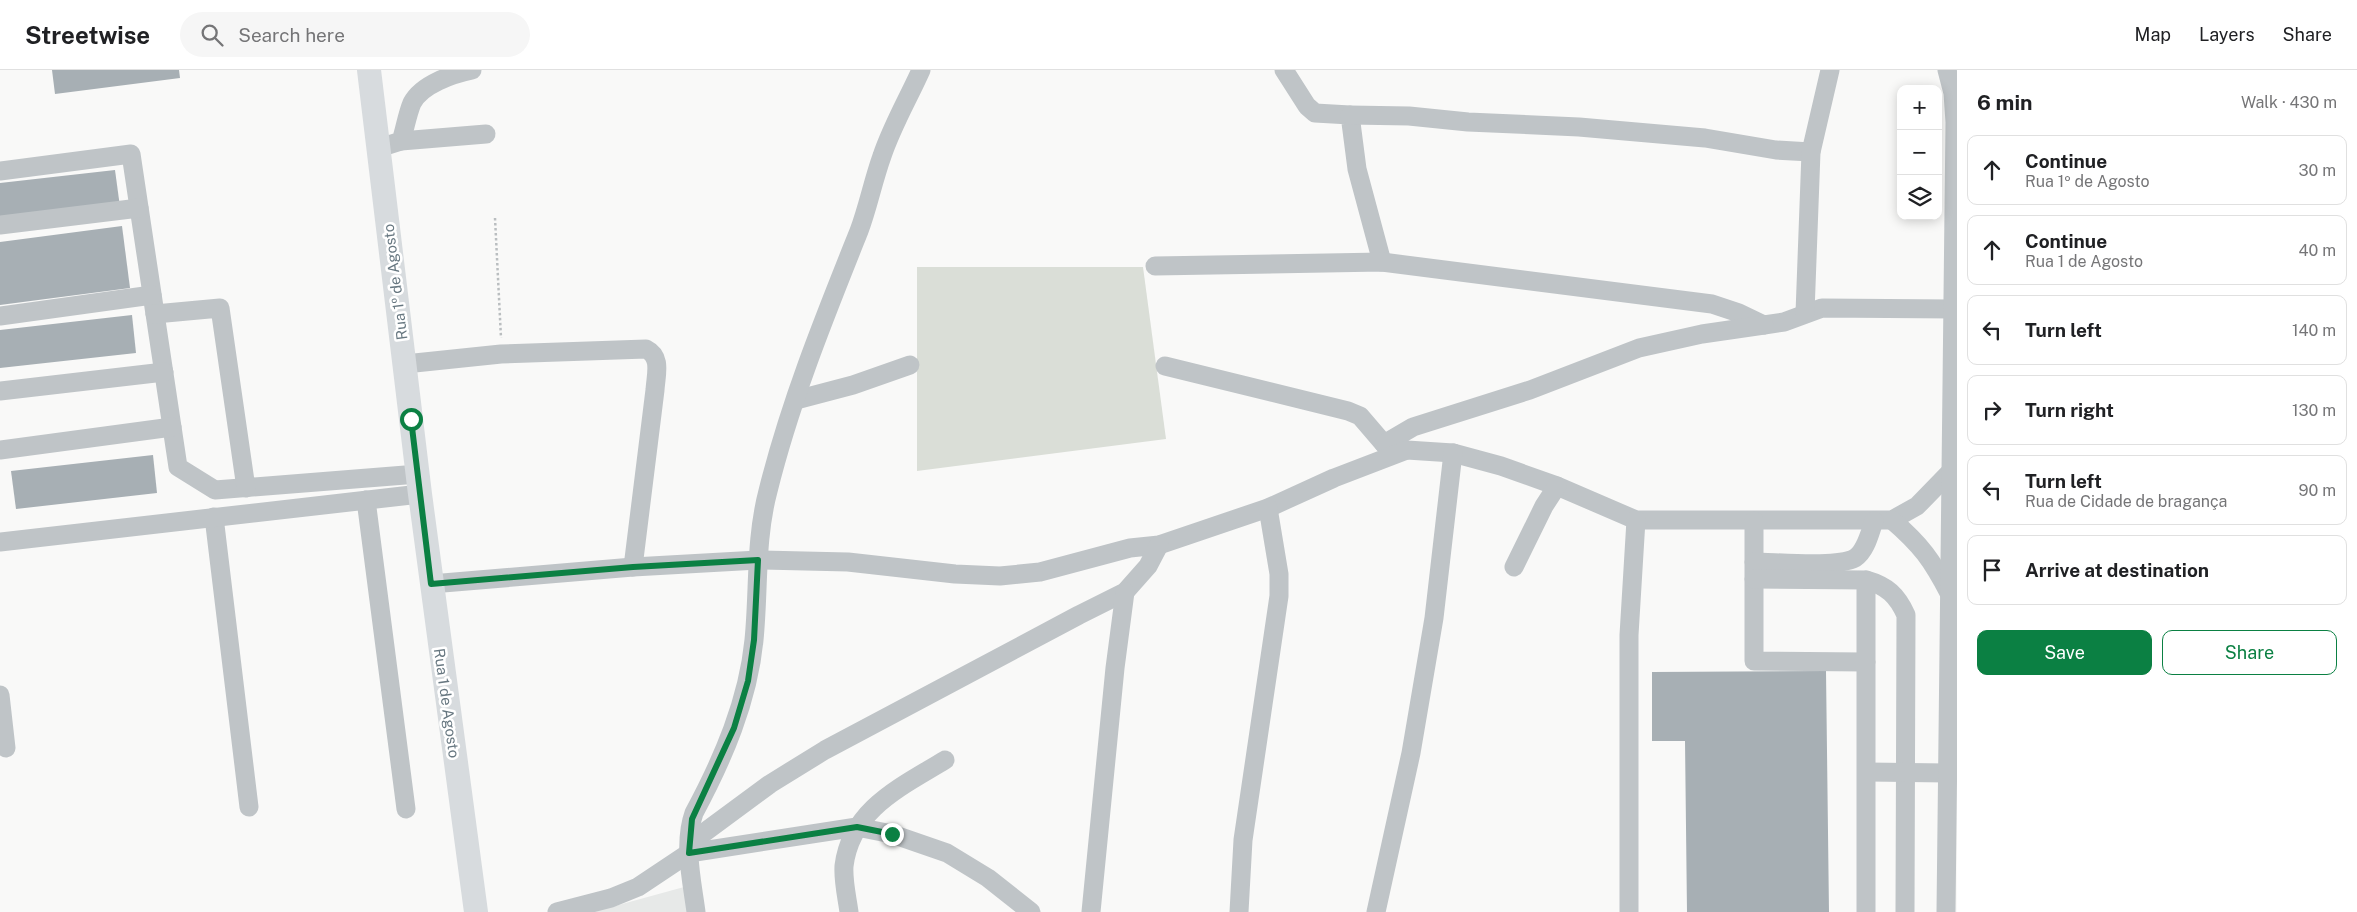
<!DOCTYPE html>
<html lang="en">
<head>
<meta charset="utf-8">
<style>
  :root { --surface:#fff; --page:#f6f6f6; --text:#202124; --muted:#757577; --line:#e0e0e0; --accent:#0b8043 }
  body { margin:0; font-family:"Public Sans",sans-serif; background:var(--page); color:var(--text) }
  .controls { position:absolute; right:15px; top:15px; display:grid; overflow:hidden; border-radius:10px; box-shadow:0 2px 12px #0003 }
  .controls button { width:45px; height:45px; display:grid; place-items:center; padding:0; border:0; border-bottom:1px solid var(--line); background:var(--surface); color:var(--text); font:25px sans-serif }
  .stop { position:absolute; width:15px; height:15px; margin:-11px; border:4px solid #0b8043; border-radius:50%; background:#fff }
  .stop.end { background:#0b8043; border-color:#fff; box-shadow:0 1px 5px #0008 }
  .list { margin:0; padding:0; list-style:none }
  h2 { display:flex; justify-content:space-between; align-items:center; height:65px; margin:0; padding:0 20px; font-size:21px }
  h2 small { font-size:16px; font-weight:400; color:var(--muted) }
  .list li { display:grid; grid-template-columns:32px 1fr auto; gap:15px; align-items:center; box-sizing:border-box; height:70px; margin:0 10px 10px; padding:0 10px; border:1px solid var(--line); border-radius:10px }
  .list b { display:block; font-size:19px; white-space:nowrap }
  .list p { margin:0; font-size:16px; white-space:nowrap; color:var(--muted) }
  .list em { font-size:16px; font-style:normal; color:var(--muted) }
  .actions { display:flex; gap:10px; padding:15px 20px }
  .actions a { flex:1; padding:11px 0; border:1px solid var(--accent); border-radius:10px; text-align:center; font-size:18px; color:var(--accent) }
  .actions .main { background:var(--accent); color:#fff }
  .icon { flex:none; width:28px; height:28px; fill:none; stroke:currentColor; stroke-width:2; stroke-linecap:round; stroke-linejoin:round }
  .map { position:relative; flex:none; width:1957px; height:842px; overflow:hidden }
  header { display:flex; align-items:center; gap:30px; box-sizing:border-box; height:70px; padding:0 25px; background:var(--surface); border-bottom:1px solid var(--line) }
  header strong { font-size:24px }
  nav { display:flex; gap:28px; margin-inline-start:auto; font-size:18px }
  .search { width:350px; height:45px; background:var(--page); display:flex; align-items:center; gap:12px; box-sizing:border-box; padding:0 18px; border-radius:28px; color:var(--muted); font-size:19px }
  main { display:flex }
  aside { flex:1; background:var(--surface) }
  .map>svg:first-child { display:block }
  .built { fill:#e7e9e8 }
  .green { fill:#daded7 }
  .building { fill:#a7afb4 }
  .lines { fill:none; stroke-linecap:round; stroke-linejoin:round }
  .path { stroke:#babec0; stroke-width:2.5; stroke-dasharray:2.5 2.5; stroke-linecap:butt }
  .minor { stroke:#bfc4c7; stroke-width:19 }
  .major { stroke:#d7dbde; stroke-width:24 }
  .route { stroke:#0b8043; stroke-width:6 }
  .labels { text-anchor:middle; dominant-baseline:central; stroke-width:5; stroke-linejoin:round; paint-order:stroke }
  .street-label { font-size:15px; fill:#677780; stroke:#fff }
</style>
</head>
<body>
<header>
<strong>Streetwise</strong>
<div class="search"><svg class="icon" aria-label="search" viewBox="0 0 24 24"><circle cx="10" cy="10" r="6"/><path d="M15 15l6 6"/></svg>Search here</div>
<nav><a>Map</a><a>Layers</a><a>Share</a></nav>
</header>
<main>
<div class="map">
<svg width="1957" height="842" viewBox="0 0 1957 842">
  <rect width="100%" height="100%" fill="#f9f9f8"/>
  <path class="built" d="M684,817l3,25h-94z"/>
  <path class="green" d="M917,197h226l23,172 -249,32z"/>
  <g class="building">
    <path d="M52,0h127l1,8 -125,16z"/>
    <path d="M115,100l5,37 -120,14v-38z"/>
    <path d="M122,156l8,62 -130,17v-63z"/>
    <path d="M132,245l4,38 -136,15v-38z"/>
    <path d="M153,385l4,38 -141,16 -5,-38z"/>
    <path d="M1826,601l3,241h-142l-2,-171h-33v-69z"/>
  </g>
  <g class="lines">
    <path class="path" d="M495,148l6,120"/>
    <g class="minor">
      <path d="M1284,0l23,36 8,7 35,2 7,54 25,93"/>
      <path d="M1350,45l59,1 59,6 111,5 126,11 71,12 35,2"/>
      <path d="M401,71l85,-7"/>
      <path d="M379,78l22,-7c4,-12 6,-26 11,-38 10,-19 41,-29 60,-33"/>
      <path d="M0,101l131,-17 47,313 37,23 203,-16"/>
      <path d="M0,155l139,-17"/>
      <path d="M1155,196l227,-4 330,42 27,9 25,12 20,-3 38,-14 131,1"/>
      <path d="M1805,243l6,-161 19,-82"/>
      <path d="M155,244l65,-6 26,180"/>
      <path d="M0,246l152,-21"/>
      <path d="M405,294l96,-10 145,-5c16,8 10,25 9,41l-22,177"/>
      <path d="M1165,296l183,45 12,5 24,28 23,6 46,3 48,13 56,20 79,34h256l25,-14 35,-36"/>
      <path d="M0,321l164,-19"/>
      <path d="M796,330l57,-15 57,-20"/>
      <path d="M1384,374l29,-17 117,-37 109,-42 63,-14 62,-9"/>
      <path d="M0,380l172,-23"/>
      <path d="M366,430l40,309"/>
      <path d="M214,447l35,290"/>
      <path d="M1892,450c29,25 40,40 57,73"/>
      <path d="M1754,451v140l112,1"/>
      <path d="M0,472l420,-48"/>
      <path d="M1754,492c22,0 83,6 101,-4 11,-7 15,-26 19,-37"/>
      <path d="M1514,497l30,-61 13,-20"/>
      <path d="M1754,509l112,1c21,6 31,15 40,35l-1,297"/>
      <path d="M431,514l202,-17 125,-7 90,2 107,12 45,2 40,-4 90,-24 29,-3 109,-37 66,-30 73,-28"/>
      <path d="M0,625l6,53"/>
      <path d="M1867,702l81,1"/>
      <path d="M690,773l80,-59 55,-34 254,-135 46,-23 23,-26 11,-21"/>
      <path d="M557,842l54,-14 27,-11 51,-34 168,-26 35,7 55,19 41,25 43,34"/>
      <path d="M696,842c-4,-31 -13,-68 -2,-99 29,-54 54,-112 60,-173 5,-50 1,-100 14,-149 22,-89 57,-175 91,-260 9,-24 14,-50 23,-75 10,-30 26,-57 39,-86"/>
      <path d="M849,842c-2,-15 -6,-31 -5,-46 7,-57 57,-79 101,-106"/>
      <path d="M1091,842l24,-244 10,-76"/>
      <path d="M1239,842l4,-72 36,-244v-22l-11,-66"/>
      <path d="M1376,842l35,-159 23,-135 19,-165"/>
      <path d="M1629,842v-277l7,-115"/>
      <path d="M1866,842v-332"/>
      <path d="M1946,842l9,-790 -2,-29 -6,-23"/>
    </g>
    <path class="major" d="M369,0l51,424 56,418"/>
  </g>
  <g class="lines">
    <path class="route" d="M411,349l20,165 202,-17 125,-7 -4,80 -6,41 -14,47 -42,91 -3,34 168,-26 35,7"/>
  </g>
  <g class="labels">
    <g class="street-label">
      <text transform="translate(395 212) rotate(-97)">Rua 1º de Agosto</text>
      <text transform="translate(447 633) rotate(82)">Rua 1 de Agosto</text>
    </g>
  </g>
</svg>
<div class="controls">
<button>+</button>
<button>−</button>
<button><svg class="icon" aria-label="layers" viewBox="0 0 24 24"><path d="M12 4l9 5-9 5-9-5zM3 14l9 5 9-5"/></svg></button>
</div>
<div class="stop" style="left:411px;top:349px"></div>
<div class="stop end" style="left:892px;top:764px"></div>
</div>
<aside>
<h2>6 min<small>Walk · 430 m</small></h2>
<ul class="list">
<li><svg class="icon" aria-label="ahead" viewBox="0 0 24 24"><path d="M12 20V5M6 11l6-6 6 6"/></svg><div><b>Continue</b><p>Rua 1º de Agosto</p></div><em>30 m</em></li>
<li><svg class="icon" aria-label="ahead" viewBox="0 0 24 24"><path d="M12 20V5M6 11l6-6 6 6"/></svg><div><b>Continue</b><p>Rua 1 de Agosto</p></div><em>40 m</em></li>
<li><svg class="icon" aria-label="left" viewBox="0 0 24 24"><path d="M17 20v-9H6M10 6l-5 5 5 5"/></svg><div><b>Turn left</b></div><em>140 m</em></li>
<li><svg class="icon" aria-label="right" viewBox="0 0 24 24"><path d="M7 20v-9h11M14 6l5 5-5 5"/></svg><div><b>Turn right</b></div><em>130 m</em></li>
<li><svg class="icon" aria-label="left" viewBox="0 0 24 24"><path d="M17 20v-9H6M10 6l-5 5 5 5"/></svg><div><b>Turn left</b><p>Rua de Cidade de bragança</p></div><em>90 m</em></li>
<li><svg class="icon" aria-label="arrive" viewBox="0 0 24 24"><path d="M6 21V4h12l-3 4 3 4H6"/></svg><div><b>Arrive at destination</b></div></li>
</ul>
<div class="actions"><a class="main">Save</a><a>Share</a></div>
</aside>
</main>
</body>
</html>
